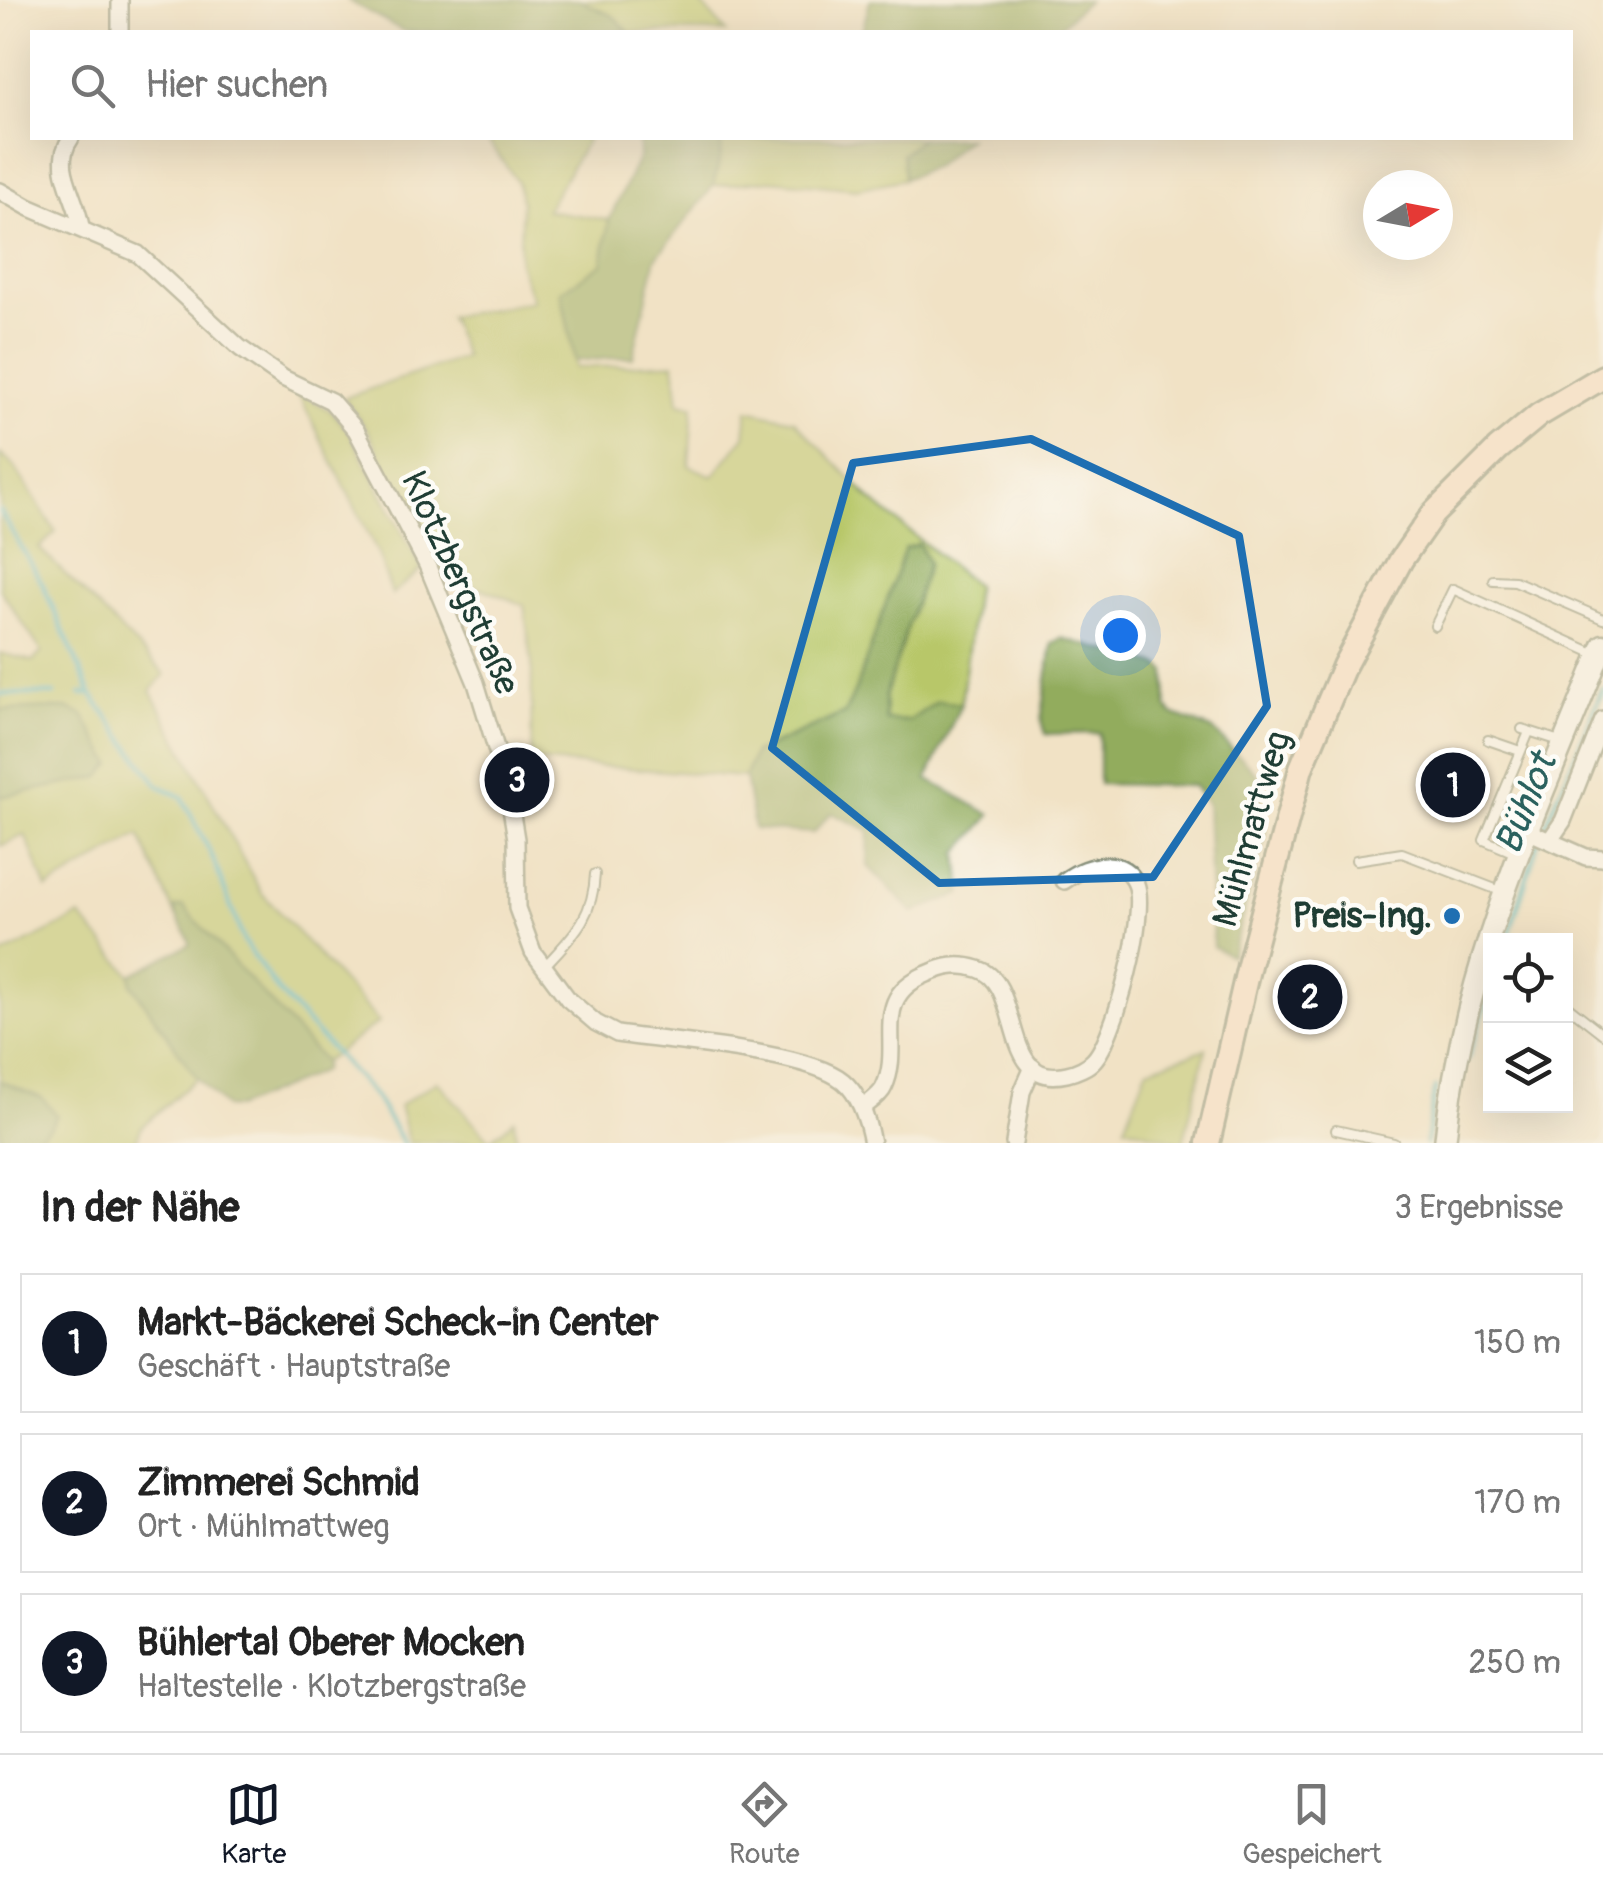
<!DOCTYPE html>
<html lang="de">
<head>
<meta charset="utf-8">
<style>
  :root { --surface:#fff; --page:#f2f2f2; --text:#222; --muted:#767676; --line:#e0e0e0; --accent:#111827 }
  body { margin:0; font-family:Pangolin,sans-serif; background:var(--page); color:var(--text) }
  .controls { position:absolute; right:30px; bottom:30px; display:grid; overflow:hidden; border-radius:0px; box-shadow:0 10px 40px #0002 }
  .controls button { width:90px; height:90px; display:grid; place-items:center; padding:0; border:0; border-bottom:2px solid var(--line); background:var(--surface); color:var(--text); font:50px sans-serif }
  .compass { position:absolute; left:1363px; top:170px; width:90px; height:90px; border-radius:50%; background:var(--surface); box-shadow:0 10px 40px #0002; rotate:80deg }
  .you { position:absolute; left:1120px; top:635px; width:35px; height:35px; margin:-25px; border:8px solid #fff; border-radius:50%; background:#1a73e8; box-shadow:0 0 0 15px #1a73e833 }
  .badge { display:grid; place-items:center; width:65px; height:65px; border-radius:50%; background:var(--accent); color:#fff; font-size:32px; font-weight:700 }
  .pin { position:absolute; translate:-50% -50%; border:5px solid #fff; box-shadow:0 2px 10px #0006 }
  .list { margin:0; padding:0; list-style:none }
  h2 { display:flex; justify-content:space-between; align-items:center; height:130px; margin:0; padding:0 40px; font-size:42px }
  h2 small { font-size:32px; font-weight:400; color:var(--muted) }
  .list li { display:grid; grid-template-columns:65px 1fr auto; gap:30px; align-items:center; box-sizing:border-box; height:140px; margin:0 20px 20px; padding:0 20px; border:2px solid var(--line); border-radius:0px }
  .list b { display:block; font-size:38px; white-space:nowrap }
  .list p { margin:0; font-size:32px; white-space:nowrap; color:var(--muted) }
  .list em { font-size:32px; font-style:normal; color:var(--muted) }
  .icon { flex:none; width:55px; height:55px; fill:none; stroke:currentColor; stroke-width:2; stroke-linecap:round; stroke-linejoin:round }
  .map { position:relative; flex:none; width:1603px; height:1143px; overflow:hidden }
  .search { position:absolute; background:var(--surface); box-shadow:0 10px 40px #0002; left:30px; right:30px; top:30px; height:110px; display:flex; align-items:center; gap:25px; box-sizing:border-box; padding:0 35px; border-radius:0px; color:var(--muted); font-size:38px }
  .sheet { height:610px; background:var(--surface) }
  nav { display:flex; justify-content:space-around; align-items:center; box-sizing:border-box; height:140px; border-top:2px solid var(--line); background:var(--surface); font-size:28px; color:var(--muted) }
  nav a { display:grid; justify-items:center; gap:5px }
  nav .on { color:var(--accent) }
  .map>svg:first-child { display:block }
  .green { fill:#b8c769; stroke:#6c824e; stroke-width:2.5 }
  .forest { fill:#92ac5d; stroke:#587448; stroke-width:2.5 }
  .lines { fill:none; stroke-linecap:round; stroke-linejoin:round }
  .stream { stroke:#45b4c0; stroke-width:5 }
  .service-casing { stroke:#88907c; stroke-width:12 }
  .minor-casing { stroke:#88907c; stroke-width:20 }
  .tertiary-casing { stroke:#88907c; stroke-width:25 }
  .secondary-casing { stroke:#88907c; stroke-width:28 }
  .service { stroke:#fff; stroke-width:8 }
  .minor { stroke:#fff; stroke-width:15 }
  .tertiary { stroke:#fff; stroke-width:20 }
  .secondary { stroke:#fde4d0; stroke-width:22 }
  .marked { fill:none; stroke:#1f6fb2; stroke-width:8; stroke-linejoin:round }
  .poi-dot { fill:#1f6fb2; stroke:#fdfcf7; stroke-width:4 }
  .labels { text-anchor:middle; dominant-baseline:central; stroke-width:9; stroke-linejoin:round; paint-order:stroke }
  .street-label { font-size:35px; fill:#1f3d34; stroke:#fdfcf7 }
  .poi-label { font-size:35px; font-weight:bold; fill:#1f3d34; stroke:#fdfcf7; text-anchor:end }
  .water-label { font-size:38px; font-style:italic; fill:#2a615e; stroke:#fdfcf7 }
</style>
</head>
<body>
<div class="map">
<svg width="1603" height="1143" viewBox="0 0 1603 1143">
  <rect width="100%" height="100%" fill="#fdfcf7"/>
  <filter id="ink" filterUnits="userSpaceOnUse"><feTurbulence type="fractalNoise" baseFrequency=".01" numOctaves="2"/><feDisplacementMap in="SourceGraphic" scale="20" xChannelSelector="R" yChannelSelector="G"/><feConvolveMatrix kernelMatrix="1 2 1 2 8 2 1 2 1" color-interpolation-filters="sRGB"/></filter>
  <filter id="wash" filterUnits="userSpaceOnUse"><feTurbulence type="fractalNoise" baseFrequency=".0048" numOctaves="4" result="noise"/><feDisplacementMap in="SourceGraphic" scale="40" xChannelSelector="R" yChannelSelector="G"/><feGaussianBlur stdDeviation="2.25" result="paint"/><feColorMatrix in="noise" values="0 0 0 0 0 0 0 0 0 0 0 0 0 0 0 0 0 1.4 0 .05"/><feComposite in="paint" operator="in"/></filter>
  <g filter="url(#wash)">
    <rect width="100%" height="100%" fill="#f1e2c5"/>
    <g class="green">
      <path d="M579,0h119l28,32h-97l-16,-16z"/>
      <path d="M486,138h102l-42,72 63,10 -7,44 -41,27 15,77 98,-5 5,40 14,3 -4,60 24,10 32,-40 3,-26 46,10 76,79 106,87 -15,118 -23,-3 -29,20 -23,-1 -1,-23 43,-134 -9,-19 -74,169 -91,40 -9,24 -214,-16 1,-98 -8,-58 -87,-34 -69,-140 -24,-33 121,-41 -16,-40 84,-16 -14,-38 3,-60 -5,-22z"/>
      <path d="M721,138h200l-19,16 2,25 -47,10 -87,-9 -57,6 8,-33z"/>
      <path d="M297,391l35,21 18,21 72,136 -30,25 -14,-41z"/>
      <path d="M0,454l14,12 42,66 -17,16 126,126 -14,17 110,201 118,130 -55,40 -141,-155 -7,1 -1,6 -36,-79 -92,54 -22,-54 -25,11v-49l100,-20 -34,-69 -66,2v-57l33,8 9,-9 -42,-63z"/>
      <path d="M80,916l51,59 1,10 65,93 -55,48 -7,17h-135v-187z"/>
      <path d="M1206,1049l-23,94 -58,-17 22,-57z"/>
      <path d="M437,1081l53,59 24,-20 3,23h-108l-10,-37z"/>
    </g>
    <g class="forest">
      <path d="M347,0h232l34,16 16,16h-224z"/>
      <path d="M870,0h218l-34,32h-195l4,-4z"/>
      <path d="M639,138h82v15l-8,33 -57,72 -23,99 -58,4 -14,-70 41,-27 7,-44 30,-63z"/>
      <path d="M921,138h47l-33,28 -31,13 -2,-25z"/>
      <path d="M919,544l9,19 -43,134 1,23 23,1 29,-20 23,3 -34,75 64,36 -33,38 4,41 -49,18 -45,-46 1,-36 -38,-17 -18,20 -59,-4 -9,-52 9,-24 91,-40 12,-27 48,-138z"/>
      <path d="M1061,638l99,27 6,6 1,36 5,7 40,15 45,45 9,61 -35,121 -18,-9 -6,-143 -13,-18 -95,-2v-51l-54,1 -4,-12 11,-78z"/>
      <path d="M66,708l17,7 29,49 -12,13 -100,20v-87z"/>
      <path d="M183,906l141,156 -1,9 -87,37 -11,-1 -28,-29 -65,-93 -1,-10 59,-31c-1,-13 -15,-22 -15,-36z"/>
      <path d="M0,1081l42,17 15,17c-8,20 -29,28 -50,28l-7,-8z"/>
    </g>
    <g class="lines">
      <g class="stream">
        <path d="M0,511l42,72 49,111h-10"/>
        <path d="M0,694h54"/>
        <path d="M91,694l67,91 24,12 30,59 32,86 35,50 96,105 28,46"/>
        <path d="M1507,941l30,-96 66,-156"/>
        <path d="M1468,1058l22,-65"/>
        <path d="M1426,1143l9,-55"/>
      </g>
    </g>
  </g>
  <g filter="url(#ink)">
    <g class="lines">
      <g class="service-casing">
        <g id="service">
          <path d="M1493,580l22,1 88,38"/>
          <path d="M1435,626l18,-37 145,66"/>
          <path d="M1522,729l41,13"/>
          <path d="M1488,740l32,11"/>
          <path d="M1515,853l-31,-13 45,-108"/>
          <path d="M1356,860l46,-7 101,39"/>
          <path d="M543,968c29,-32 50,-49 52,-94"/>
          <path d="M1566,1005l37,29"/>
          <path d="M1336,1130l58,13"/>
        </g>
      </g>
      <g class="minor-casing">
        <g id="minor">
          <path d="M120,32v-32"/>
          <path d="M71,138c-21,29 7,59 10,90"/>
          <path d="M0,191l28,16 110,47 102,94 43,30 48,23 25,29 71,135 49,118 31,101 9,55 1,69 16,44 35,47 28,24 21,11c52,8 189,17 226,47 17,14 25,41 29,62"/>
          <path d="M1525,830l61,27 17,1"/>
          <path d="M1550,840l13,-19 40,-101"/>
          <path d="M863,1108c6,-6 18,-13 21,-21 20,-42 -16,-89 43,-113 18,-8 31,-11 51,-5 47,14 21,121 89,105 9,-2 21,-7 27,-14 21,-22 54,-148 42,-176 -5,-12 -16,-19 -29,-19 -17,1 -29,6 -43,16"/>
          <path d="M1014,1143l8,-51 11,-25"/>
        </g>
      </g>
      <g class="tertiary-casing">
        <path id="tertiary" d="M1445,1143c17,-180 93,-333 158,-498"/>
      </g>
      <g class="secondary-casing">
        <path id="secondary" d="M1208,1143l41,-178 52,-197 43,-102 57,-106 32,-46 65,-65 41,-34 64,-38"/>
      </g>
      <use href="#service" class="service"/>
      <use href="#minor" class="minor"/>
      <use href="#tertiary" class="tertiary"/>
      <use href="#secondary" class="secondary"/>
    </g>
  </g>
  <path d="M0 0H1603V1143H0ZM1031,439l208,97 28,170 -114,171 -214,6 -167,-135 81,-285z" fill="#f1e2c5" fill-opacity=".55" fill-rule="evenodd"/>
  <path class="marked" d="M1031,439l208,97 28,170 -114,171 -214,6 -167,-135 81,-285z"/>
  <circle class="poi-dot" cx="1452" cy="916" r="10"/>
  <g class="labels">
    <g class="street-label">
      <text transform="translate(460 583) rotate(66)">Klotzbergstraße</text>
      <text transform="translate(1252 829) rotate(-74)">Mühlmattweg</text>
    </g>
    <g class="poi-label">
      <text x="1432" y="916">Preis-Ing.</text>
    </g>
    <g class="water-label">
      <text transform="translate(1526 804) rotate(-68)">Bühlot</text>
    </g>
  </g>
</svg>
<div class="controls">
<button><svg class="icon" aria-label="locate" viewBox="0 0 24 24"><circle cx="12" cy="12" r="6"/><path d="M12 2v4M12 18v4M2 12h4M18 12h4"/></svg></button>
<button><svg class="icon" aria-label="layers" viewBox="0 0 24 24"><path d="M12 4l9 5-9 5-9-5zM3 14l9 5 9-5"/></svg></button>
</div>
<svg class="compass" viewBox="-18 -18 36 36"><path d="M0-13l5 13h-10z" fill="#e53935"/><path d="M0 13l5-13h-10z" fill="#767676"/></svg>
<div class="you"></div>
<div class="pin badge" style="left:1453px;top:785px">1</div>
<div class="pin badge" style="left:1310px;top:997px">2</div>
<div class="pin badge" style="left:517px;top:780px">3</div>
<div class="search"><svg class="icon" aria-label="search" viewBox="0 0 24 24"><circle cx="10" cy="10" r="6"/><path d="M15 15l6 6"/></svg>Hier suchen</div>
</div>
<section class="sheet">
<h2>In der Nähe<small>3 Ergebnisse</small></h2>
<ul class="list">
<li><span class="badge">1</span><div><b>Markt-Bäckerei Scheck-in Center</b><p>Geschäft · Hauptstraße</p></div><em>150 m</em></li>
<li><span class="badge">2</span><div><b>Zimmerei Schmid</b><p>Ort · Mühlmattweg</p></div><em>170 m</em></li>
<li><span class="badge">3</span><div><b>Bühlertal Oberer Mocken</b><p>Haltestelle · Klotzbergstraße</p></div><em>250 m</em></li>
</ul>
</section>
<nav>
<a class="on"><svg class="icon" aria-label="map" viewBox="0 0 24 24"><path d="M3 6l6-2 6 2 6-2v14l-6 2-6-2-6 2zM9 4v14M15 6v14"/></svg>Karte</a>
<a><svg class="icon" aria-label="directions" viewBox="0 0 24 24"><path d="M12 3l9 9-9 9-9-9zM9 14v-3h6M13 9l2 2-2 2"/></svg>Route</a>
<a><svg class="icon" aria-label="saved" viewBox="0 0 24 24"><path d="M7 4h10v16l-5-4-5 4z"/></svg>Gespeichert</a>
</nav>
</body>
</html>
